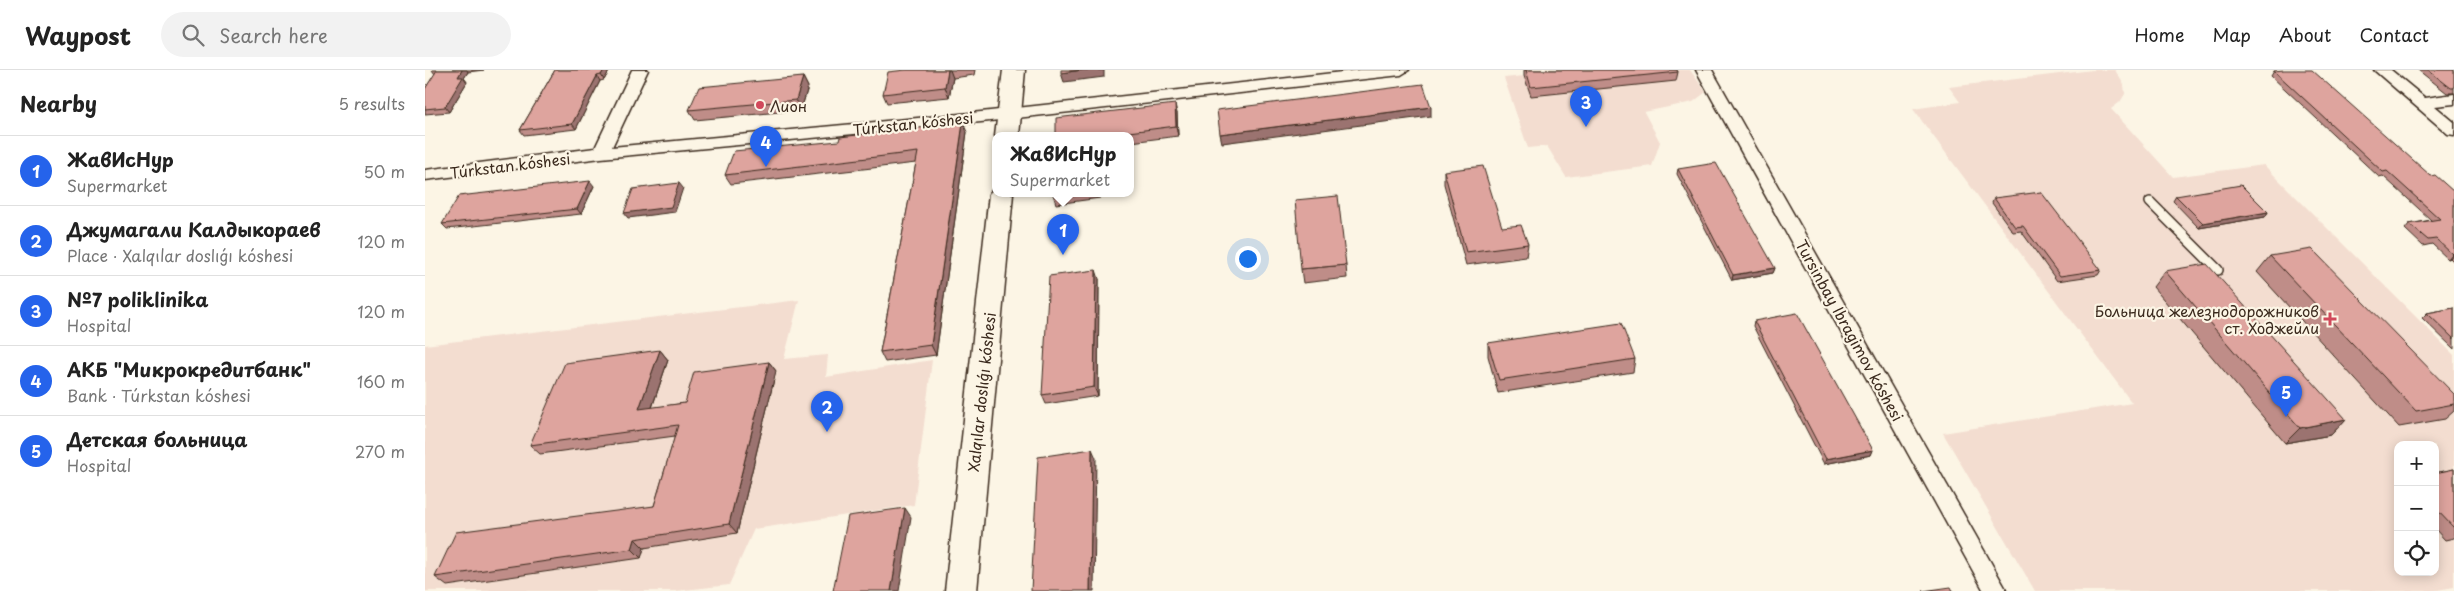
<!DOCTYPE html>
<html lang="en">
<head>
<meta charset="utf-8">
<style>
  :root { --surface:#fff; --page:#f2f2f2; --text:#222; --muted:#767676; --line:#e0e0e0; --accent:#2563eb }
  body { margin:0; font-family:"Playpen Sans",sans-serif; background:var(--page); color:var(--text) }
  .controls { position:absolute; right:15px; bottom:15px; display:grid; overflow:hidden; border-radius:10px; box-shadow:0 2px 12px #0003 }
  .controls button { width:45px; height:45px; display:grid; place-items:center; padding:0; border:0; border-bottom:1px solid var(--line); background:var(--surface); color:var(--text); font:25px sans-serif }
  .you { position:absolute; left:822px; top:188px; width:18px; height:18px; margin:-12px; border:4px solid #fff; border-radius:50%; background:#1a73e8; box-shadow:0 0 0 8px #1a73e833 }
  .badge { display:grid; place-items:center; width:32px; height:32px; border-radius:50%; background:var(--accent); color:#fff; font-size:16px; font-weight:700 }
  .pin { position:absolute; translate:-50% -41px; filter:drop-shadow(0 1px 2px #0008) }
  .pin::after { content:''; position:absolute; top:26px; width:18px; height:15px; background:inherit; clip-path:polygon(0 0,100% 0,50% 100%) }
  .popup { position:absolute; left:567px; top:62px; width:142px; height:65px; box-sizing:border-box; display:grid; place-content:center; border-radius:10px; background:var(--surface); filter:drop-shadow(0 1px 4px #0005); font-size:16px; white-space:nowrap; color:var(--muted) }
  .popup b { font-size:19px; color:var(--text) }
  .popup::after { content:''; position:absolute; left:50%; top:100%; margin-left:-10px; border:10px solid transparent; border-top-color:var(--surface) }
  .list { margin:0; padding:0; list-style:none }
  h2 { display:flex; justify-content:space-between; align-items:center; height:65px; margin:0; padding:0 20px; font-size:21px }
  h2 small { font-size:16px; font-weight:400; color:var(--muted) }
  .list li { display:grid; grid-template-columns:32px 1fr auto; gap:15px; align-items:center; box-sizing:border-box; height:70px; padding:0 20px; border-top:1px solid var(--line) }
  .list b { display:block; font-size:19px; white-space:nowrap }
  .list p { margin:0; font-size:16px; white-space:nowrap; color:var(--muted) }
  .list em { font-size:16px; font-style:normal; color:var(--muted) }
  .icon { flex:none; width:28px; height:28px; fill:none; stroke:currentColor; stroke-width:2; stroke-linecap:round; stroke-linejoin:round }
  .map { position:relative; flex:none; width:2029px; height:521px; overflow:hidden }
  header { display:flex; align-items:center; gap:30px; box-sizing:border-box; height:70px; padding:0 25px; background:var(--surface); border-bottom:1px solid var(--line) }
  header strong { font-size:24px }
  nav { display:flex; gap:28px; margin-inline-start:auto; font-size:18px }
  .search { width:350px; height:45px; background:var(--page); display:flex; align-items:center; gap:12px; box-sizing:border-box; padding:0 18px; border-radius:28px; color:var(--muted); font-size:19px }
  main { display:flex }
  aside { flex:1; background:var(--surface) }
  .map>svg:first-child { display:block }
  .built { fill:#f3ddd0; fill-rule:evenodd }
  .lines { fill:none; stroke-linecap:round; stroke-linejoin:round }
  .lane-casing { stroke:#3b2a1e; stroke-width:12 }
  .street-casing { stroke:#3b2a1e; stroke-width:3 }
  .secondary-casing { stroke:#3b2a1e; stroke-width:3 }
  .lane { stroke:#fcf5e5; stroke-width:9 }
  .street { fill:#fcf5e5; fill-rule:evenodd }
  .secondary { fill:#fcf5e5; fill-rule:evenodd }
  .wall { fill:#bf8d88; stroke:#3b2a1e }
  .shaded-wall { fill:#9b736f; stroke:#3b2a1e }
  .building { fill:#dea49e; stroke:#3b2a1e }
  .poi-dot { fill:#d1495b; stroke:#fcf5e5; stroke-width:2 }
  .labels { text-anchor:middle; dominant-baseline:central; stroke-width:4.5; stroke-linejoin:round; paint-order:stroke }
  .poi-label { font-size:15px; fill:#3b2a1e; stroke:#fcf5e5; text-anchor:start }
  .street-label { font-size:15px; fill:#3b2a1e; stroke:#fcf5e5 }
</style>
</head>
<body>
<header>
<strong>Waypost</strong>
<div class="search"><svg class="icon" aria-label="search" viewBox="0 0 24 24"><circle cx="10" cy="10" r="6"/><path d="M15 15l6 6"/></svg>Search here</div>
<nav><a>Home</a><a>Map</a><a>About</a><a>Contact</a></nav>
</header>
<main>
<aside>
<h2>Nearby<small>5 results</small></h2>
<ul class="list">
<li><span class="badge">1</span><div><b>ЖавИсНур</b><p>Supermarket</p></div><em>50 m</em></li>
<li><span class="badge">2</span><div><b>Джумагали Калдыкораев</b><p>Place · Xalqılar doslıǵı kóshesi</p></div><em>120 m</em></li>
<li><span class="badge">3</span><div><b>№7 poliklinika</b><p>Hospital</p></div><em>120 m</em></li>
<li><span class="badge">4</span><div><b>АКБ &quot;Микрокредитбанк&quot;</b><p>Bank · Túrkstan kóshesi</p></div><em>160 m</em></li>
<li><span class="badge">5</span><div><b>Детская больница</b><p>Hospital</p></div><em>270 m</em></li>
</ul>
</aside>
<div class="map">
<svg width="2029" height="521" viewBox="0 0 2029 521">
  <rect width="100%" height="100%" fill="#fcf5e5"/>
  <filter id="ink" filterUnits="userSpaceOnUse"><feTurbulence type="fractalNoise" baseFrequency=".02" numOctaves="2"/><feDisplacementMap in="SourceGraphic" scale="10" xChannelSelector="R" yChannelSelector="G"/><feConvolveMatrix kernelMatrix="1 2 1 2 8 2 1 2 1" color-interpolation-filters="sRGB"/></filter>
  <g filter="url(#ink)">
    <g class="built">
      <path d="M1163,0h102l16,22 -13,10 -49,10 16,30 -8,24 -86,11 -19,-31 -19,2 -24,-70z"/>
      <path d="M1668,0h22l9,15 1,9 -5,8 -9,7 62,68 91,-12 190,190v232l-22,4h-397l-92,-158 189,-30 -219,-294 47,-7 -11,-15zM1973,375h37v127h-37z"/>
      <path d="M374,230l-15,59 44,-4 -2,22 106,-17 -18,145 -160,24 -25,56 -54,6h-250v-246z"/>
    </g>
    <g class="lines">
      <g class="lane-casing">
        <path id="lane" d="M1725,132l68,68"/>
      </g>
      <g class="street-casing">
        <g id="street">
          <path d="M207,0h16l-36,77 369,-35 379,-42h49l-8,5 -420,47 -380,36 -176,22v-10l170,-22z"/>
          <path d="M1271,0h16l295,521h-23z"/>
          <path d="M1949,0h17l34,28 29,-4v10l-19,2 19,16v13l-6,-1z"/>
        </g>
      </g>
      <g class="secondary-casing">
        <g id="secondary">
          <path d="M578,0h22l-6,66h-24z"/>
          <path d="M570,117v7h18l-36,397h-32l44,-397z"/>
        </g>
      </g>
      <use href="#lane" class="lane"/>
      <use href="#street" class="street"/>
      <use href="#secondary" class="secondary"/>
    </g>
    <g class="wall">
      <path d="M7,0h52l-16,2 -4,6 3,4 -18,30 -24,2v-25l10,-15z"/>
      <path d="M130,0h55l-6,10 -4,1 -24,48 -52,6 -4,-5z"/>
      <path d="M481,0h69l-1,5 -21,3 -4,19 -62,6 -4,-9z"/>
      <path d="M1099,0h153l1,2 -2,9 -145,15 -7,-20z"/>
      <path d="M1993,0h36v23h-7z"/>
      <path d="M1849,1l180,121v70l-4,-4 -2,1 -16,-15 -9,2 -18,-17 4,-5 22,-4 -48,-44 -4,1 -108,-101z"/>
      <path d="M378,7l5,10 -7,23 -106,10 -6,-10z"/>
      <path d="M752,43l1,23 -47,6v-6h-75z"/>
      <path d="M542,62l-31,223 -51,7 -5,-10 36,-189 -185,21 -6,-9z"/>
      <path d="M1253,99l97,99 -2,5 -41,7 -55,-106z"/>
      <path d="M1019,101l58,56 26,17 -2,13 -60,8 -22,-81z"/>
      <path d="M169,116l-13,28 -134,15 -5,-5z"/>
      <path d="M628,124h47v4l-44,6z"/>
      <path d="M1751,126l92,16 -3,5 -66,11 -26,-27z"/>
      <path d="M1569,128l107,72 -3,5 -41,6 -36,-50 -8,1 -21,-29z"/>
      <path d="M1845,186l184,138v17l-9,8 -46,8 -142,-155z"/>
      <path d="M921,195l1,13 -44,5 -2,-14z"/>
      <path d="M1740,201l181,148 -15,16 -46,8 -132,-156z"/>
      <path d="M674,209l-1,117 -52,8 -4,-9z"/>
      <path d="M2029,238v41l-32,-31 5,-5z"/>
      <path d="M1329,251l119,129 -2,5 -47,9 -71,-138z"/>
      <path d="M1063,273l147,16 -2,13 -135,21 -10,-37z"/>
      <path d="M235,280l8,10 -16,48 33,-5 84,-41 7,9 -39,162 -93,15 -3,10 -194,28 -12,-9 219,-71 21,-70 -135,18 -10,-9z"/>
      <path d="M2029,399v69l-9,2 -10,-11v-56z"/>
    </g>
    <g class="shaded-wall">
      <path d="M37,0h5l1,2 -4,6 3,4 -18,30 -4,-5 13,-30z"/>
      <path d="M179,0h6l-6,10 -3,-5z"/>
      <path d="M523,0h2l3,8 -4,19 -4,-10z"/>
      <path d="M657,0h22v7l-40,5 -3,-9z"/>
      <path d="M172,6l3,5 -24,48 -4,-5z"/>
      <path d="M378,7l5,10 -7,23 -5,-10z"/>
      <path d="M750,34l2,9 1,23 -2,-10z"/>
      <path d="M1006,37v9l-209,27 -2,-9z"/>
      <path d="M538,53l4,9 -31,223 -5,-10z"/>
      <path d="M165,111l4,5 -13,28 -4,-5z"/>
      <path d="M254,113l4,5 -8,24 -47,6 -4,-5z"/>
      <path d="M1843,142l-3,5 -66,11 4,-5z"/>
      <path d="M2029,183l-4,5 -2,1 4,-5z"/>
      <path d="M1350,198l-2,5 -41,7 1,-5z"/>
      <path d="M671,200l3,9 -1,117 -4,-9z"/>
      <path d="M235,280l8,10 -20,59 -9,-10z"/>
      <path d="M344,292l7,9 -39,162 -8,-9z"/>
      <path d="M1921,349l-15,16 -46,8 15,-15z"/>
      <path d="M667,379l4,9 -2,133h-4z"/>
      <path d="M1448,380l-2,5 -47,9 2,-5z"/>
      <path d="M480,438l6,9 -12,74h-8z"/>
      <path d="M210,469l9,9 -3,10 -9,-9z"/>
    </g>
    <g class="building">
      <path d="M12,0h25l-4,7h5l-18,30 -20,2v-20z"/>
      <path d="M130,0h49l-3,5 -4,1 -25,48 -52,6z"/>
      <path d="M481,0h42l-3,17 -62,7 5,-22z"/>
      <path d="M636,0h21l-21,3z"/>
      <path d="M1101,0h151l1,2 -147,15z"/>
      <path d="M1859,0h28l119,106 4,-1 19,17v61l-2,1 -16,-15 -8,1 -19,-16 31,-5 -53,-48 -4,1 -109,-101z"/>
      <path d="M2003,0h26v18h-3z"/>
      <path d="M378,7l-7,23 -107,10 10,-23z"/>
      <path d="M998,14l8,23 -211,27 -3,-24z"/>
      <path d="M750,34l1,22 -79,10h-41v-18z"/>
      <path d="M538,53l-32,222 -51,7 38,-200 -193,23 9,-24 105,-10 1,-4z"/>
      <path d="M1291,93l59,105 -42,7 -55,-106z"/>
      <path d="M1058,96l19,61 19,-2 7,19 -62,8 -22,-81z"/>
      <path d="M165,111l-13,28 -135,15 17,-28z"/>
      <path d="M254,113l-8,24 -47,6 9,-24z"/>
      <path d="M1816,115l27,27 -65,11 -27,-27z"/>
      <path d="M1616,122l60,78 -41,6 -37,-50 -8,1 -21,-29z"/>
      <path d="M913,126l8,69 -45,4 -6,-69z"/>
      <path d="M1887,179l142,145v10l-38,7 -146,-155z"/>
      <path d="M1782,194l139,155 -46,9 -135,-157z"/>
      <path d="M671,200l-2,117 -52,8 7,-119z"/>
      <path d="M2029,238v31l-27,-26z"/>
      <path d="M1372,243l76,137 -47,9 -72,-138z"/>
      <path d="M1196,253l14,36 -136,21 -11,-37z"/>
      <path d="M235,280l-21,59 46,-6 9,-31 75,-10 -40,162 -94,15 -3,10 -197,28 21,-45 198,-26 24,-81 -148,20 35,-82z"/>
      <path d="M667,379l-2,142h-59l7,-134z"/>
      <path d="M2029,399v59l-19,-20v-35z"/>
      <path d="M480,438l-14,83h-58l15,-75z"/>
      <path d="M1526,517l2,4h-30z"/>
    </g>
  </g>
  <g class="poi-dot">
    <circle cx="335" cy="35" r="5"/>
    <path d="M1902.5 241.5h5v5h5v5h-5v5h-5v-5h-5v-5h5z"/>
  </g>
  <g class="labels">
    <g class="poi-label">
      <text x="345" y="35">Лион</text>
      <text x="1894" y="240" text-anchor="end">Больница железнодорожников<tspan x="1894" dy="17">ст. Ходжейли</tspan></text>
    </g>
    <g class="street-label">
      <text transform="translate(488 53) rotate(-6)">Túrkstan kóshesi</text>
      <text transform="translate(85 95) rotate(-7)">Túrkstan kóshesi</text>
      <text transform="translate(1425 260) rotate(61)">Tursinbay Ibragimov kóshesi</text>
      <text transform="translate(556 322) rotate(-84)">Xalqılar doslıǵı kóshesi</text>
    </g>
  </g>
</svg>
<div class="controls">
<button>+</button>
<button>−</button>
<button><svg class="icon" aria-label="locate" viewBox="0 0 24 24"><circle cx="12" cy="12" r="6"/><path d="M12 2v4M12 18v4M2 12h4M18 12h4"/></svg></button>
</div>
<div class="you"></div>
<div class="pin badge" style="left:638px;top:185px">1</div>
<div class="popup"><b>ЖавИсНур</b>Supermarket</div>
<div class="pin badge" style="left:402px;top:362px">2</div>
<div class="pin badge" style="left:1161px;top:57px">3</div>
<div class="pin badge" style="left:341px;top:97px">4</div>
<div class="pin badge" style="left:1861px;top:347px">5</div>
</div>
</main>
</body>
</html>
